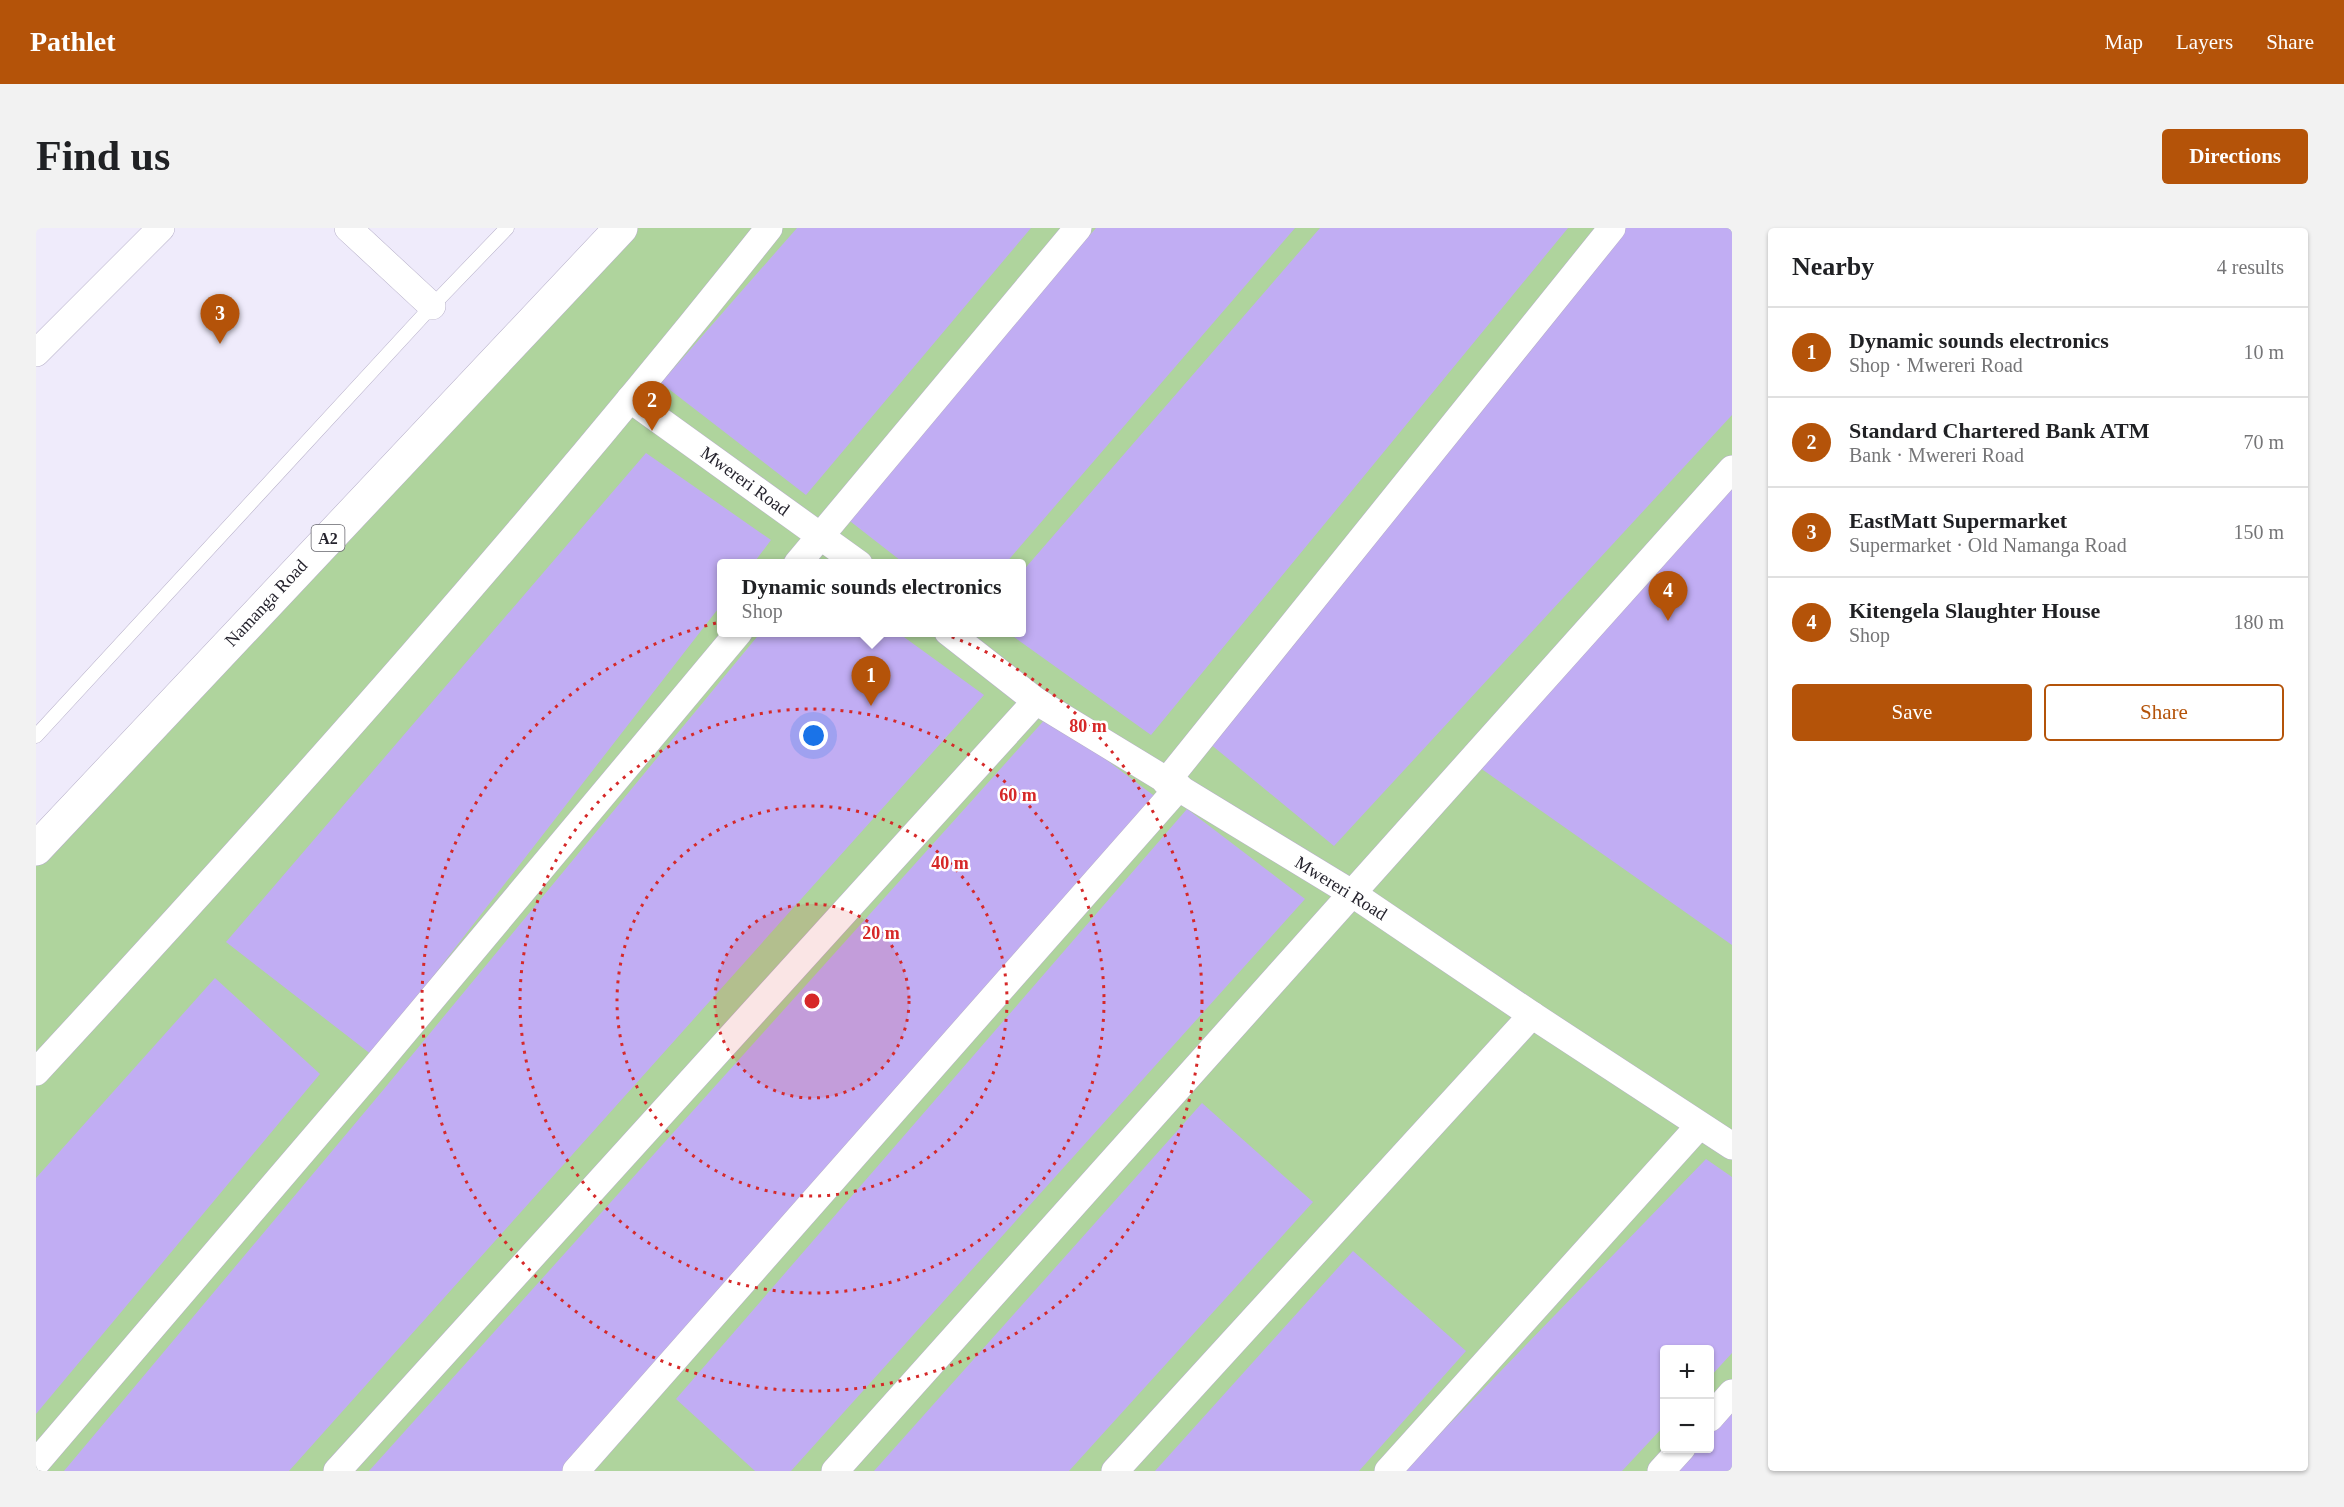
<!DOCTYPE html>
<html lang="en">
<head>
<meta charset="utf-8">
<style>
  :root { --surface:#fff; --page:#f2f2f2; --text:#202124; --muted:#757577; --line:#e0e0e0; --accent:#b45309 }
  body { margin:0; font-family:Georgia,serif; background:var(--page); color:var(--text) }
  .controls { position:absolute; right:18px; bottom:18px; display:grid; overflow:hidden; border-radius:6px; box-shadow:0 2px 4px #0004 }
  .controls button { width:54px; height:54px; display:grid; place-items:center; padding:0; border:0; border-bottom:2px solid var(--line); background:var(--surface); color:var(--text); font:30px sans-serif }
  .you { position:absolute; left:778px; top:508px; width:21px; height:21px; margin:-15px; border:4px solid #fff; border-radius:50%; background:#1a73e8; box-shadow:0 0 0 9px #1a73e833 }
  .badge { display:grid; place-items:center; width:39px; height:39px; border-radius:50%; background:var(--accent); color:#fff; font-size:20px; font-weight:700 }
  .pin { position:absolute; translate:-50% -50px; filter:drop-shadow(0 2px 3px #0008) }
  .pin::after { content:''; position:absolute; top:32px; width:21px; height:18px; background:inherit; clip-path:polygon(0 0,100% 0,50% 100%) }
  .popup { position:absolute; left:681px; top:331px; width:309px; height:78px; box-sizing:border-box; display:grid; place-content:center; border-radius:6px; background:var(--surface); filter:drop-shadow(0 2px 4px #0005); font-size:20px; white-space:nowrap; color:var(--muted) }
  .popup b { font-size:22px; color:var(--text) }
  .popup::after { content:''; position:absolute; left:50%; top:100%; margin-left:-12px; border:12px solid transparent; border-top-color:var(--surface) }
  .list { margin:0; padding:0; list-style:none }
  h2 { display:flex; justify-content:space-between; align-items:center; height:78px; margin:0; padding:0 24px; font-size:26px }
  h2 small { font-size:20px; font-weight:400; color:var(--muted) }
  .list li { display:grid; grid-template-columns:39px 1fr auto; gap:18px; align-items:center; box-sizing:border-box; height:90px; padding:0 24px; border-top:2px solid var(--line) }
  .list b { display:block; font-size:22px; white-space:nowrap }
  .list p { margin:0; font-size:20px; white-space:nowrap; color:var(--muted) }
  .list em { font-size:20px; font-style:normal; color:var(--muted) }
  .actions { display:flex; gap:12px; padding:18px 24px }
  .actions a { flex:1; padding:14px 0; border:2px solid var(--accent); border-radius:6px; text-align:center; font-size:21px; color:var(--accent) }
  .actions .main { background:var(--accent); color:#fff }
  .map { position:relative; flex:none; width:1696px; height:1243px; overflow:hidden; border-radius:6px }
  header { display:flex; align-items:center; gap:36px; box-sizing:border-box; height:84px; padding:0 30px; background:var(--accent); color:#fff }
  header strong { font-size:28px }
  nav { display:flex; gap:33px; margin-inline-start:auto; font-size:21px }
  .intro { display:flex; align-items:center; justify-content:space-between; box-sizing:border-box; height:144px; padding:0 36px }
  h1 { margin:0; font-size:42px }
  .button { padding:15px 27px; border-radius:6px; background:var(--accent); color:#fff; font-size:21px; font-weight:700 }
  main { display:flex; gap:36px; padding:0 36px }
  aside { flex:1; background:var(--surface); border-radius:6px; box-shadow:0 2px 4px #0004 }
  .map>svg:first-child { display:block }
  .green { fill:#afd49d; fill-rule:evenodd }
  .building { fill:#c1adf3 }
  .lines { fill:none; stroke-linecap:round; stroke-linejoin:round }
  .lane-casing { stroke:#b7b0c9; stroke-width:15 }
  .street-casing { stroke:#b7b0c9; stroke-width:28 }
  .highway-casing { stroke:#b7b0c9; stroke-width:34 }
  .lane { stroke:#fff; stroke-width:14 }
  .street { stroke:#fff; stroke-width:27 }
  .highway { stroke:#fff; stroke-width:33 }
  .ring { fill:none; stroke:#d62828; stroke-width:3; stroke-dasharray:3 6 }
  .labels { text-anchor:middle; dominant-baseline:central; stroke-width:5; stroke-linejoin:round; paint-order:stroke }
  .shield { fill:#fff; stroke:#66656c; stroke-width:1.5 }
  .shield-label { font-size:16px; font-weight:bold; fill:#25232d }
  .street-label { font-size:18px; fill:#25232d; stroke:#fff }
  .centre { fill:#d62828; stroke:#fff; stroke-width:3 }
  .ring-label { font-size:18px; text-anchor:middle; font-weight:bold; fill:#d62828; stroke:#fff; stroke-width:5; stroke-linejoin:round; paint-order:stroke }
</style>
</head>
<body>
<header>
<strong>Pathlet</strong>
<nav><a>Map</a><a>Layers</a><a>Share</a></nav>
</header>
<div class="intro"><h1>Find us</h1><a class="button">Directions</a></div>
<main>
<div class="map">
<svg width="1696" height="1243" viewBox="0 0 1696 1243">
  <rect width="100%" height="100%" fill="#efebfb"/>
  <path class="green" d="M585,0h1111v1243h-1696v-622zM685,336h300v68h-300zM1628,1122h46v98h-46z"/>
  <g class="building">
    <path d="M761,0h234l-225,267 -145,-112z"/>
    <path d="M1060,0h199l-290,336h-100l-59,-46z"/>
    <path d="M1284,0h248l-417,507 -144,-103h14v-59z"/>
    <path d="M1582,0h114v187l-398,431 -125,-103z"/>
    <path d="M610,225l125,87 -18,24h-32v41l-349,450 -146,-113z"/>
    <path d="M1696,248v469l-256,-180z"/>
    <path d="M725,404h136l87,63 -695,776h-225l320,-382z"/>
    <path d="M1012,488l113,85 -594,670h-198z"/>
    <path d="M1151,581l118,90 -514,572h-36l-79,-72z"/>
    <path d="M179,750l105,96 -284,340v-236z"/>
    <path d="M1166,875l111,99 -244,269h-195z"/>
    <path d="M1670,931l26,18v176l-22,24v-27h-46v76l-42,45h-218z"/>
    <path d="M1317,1023l113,100 -107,120h-204z"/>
    <path d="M1696,1180v63h-58l21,-23h15v-15z"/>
  </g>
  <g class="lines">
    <g class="lane-casing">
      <path id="lane" d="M0,508l396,-430 75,-78"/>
    </g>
    <g class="street-casing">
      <g id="street">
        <path d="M312,0l84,78"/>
        <path d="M0,125l125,-125"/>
        <path d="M594,171l229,165"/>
        <path d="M761,336l281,-336"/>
        <path d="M912,404l88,69 317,193 179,121 200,131"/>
        <path d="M1130,554l446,-554"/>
        <path d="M0,844c253,-273 501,-552 733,-844"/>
        <path d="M1674,1190l22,-25"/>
        <path d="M0,1235l339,-396 364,-435"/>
        <path d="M301,1243l699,-770"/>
        <path d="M540,1243l603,-684"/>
        <path d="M799,1243l897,-1002"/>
        <path d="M1079,1243l417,-456"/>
        <path d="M1352,1243l311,-345"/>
        <path d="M1625,1243l21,-23"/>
      </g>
    </g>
    <g class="highway-casing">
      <path id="highway" d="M0,621l585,-621"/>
    </g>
    <use href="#lane" class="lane"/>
    <use href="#street" class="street"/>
    <use href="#highway" class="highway"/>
  </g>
  <circle cx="776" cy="773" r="97" fill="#d62828" fill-opacity=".12"/>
  <g class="ring">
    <circle cx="776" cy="773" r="97"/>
    <circle cx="776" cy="773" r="195"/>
    <circle cx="776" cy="773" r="292"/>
    <circle cx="776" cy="773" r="390"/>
  </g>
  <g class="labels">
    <rect class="shield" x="275.5" y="297" width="33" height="26" rx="4.5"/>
    <g class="shield-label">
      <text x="292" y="310">A2</text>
    </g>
    <g class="street-label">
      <text transform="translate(709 253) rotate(36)">Mwereri Road</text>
      <text transform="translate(230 375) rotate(-47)">Namanga Road</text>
      <text transform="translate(1305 660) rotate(32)">Mwereri Road</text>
    </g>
  </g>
  <circle cx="776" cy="773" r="9" class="centre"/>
  <g class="ring-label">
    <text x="1052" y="504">80 m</text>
    <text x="982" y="573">60 m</text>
    <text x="914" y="641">40 m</text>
    <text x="845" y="711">20 m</text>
  </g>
</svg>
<div class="controls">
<button>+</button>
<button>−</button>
</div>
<div class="you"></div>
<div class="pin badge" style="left:835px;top:478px">1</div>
<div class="popup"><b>Dynamic sounds electronics</b>Shop</div>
<div class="pin badge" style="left:616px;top:203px">2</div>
<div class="pin badge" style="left:184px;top:116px">3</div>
<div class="pin badge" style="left:1632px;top:393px">4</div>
</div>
<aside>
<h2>Nearby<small>4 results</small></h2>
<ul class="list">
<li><span class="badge">1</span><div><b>Dynamic sounds electronics</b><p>Shop · Mwereri Road</p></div><em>10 m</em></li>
<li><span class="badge">2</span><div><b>Standard Chartered Bank ATM</b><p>Bank · Mwereri Road</p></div><em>70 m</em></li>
<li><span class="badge">3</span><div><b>EastMatt Supermarket</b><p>Supermarket · Old Namanga Road</p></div><em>150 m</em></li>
<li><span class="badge">4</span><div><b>Kitengela Slaughter House</b><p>Shop</p></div><em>180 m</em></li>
</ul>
<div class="actions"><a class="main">Save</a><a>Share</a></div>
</aside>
</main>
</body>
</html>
